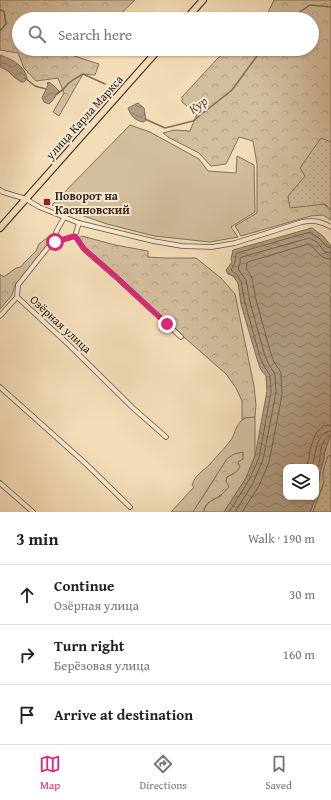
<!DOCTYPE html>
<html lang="en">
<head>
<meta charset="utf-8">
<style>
  :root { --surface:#fff; --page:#f2f2f2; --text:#202124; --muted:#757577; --line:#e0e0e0; --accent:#db2777 }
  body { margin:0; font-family:"Gentium Book Plus",serif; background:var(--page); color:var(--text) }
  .controls { position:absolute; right:12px; bottom:12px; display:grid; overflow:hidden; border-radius:8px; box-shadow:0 1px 3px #0004 }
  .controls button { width:36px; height:36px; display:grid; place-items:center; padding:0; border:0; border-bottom:1px solid var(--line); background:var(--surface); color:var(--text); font:20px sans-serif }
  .stop { position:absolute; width:12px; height:12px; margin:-9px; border:3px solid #db2777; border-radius:50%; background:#fff }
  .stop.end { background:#db2777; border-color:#fff; box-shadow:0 1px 4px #0008 }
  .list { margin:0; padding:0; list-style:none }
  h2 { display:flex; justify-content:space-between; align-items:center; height:52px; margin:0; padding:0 16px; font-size:17px }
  h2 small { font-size:13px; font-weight:400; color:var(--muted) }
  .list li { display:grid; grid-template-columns:26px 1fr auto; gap:12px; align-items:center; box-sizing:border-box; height:60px; padding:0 16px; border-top:1px solid var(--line) }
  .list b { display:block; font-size:15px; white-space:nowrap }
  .list p { margin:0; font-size:13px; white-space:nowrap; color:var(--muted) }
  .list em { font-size:13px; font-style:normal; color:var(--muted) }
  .icon { flex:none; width:22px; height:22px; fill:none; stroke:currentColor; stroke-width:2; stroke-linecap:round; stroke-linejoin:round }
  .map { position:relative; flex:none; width:331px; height:512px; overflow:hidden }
  .search { position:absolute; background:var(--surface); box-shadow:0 1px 3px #0004; left:12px; right:12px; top:12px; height:44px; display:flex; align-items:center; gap:10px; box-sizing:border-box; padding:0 14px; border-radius:22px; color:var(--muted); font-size:15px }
  .sheet { height:232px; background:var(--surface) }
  nav { display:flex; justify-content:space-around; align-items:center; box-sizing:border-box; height:56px; border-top:1px solid var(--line); background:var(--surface); font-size:11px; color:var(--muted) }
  nav a { display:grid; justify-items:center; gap:2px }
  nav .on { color:var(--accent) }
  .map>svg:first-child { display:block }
  .grass { fill:#d2bd9d; stroke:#82705c }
  .forest { fill:url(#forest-crowns); stroke:#82705c }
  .garden { fill:url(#garden-dots); stroke:#82705c }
  .water { fill:url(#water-waves); stroke:#7e6c59 }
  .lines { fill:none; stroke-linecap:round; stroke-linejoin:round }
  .shore { stroke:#72604f; stroke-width:1 }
  .stream { stroke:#7e6c59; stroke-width:1.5 }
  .minor-casing { stroke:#625143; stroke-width:5.5 }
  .primary-casing { stroke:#32221c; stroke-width:8 }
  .minor { stroke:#f7e9d0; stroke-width:4 }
  .primary { stroke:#f3ddb7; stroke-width:6 }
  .route { stroke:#db2777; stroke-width:5 }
  .poi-dot { fill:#8f2418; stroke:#f7e9d0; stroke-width:1.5 }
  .labels { text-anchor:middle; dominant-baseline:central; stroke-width:4; stroke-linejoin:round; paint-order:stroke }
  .street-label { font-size:12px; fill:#32221c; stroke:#f7e9d0 }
  .poi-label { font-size:12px; font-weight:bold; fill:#32221c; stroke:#f7e9d0; text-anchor:start }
  .water-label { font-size:13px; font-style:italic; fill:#5e4d40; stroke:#f7e9d0 }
</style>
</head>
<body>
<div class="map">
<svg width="331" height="512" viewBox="0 0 331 512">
  <defs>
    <pattern id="forest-crowns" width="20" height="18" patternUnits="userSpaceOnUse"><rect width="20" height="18" fill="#d2bd9d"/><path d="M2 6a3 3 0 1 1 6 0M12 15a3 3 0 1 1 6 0" fill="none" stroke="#b5a287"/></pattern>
    <pattern id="garden-dots" width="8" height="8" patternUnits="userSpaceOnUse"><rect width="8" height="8" fill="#d2bd9d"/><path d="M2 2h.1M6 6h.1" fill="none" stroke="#b5a287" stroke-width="1.8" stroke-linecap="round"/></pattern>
    <pattern id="water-waves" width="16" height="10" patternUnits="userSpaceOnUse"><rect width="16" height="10" fill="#b19d82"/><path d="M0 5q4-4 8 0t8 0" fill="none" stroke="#91806a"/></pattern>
  </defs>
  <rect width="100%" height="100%" fill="#f3ddb7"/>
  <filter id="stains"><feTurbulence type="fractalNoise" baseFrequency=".005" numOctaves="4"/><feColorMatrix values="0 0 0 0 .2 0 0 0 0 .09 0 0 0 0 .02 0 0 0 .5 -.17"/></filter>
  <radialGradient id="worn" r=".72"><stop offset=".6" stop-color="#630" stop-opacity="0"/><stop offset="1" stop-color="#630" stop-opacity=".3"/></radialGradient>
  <g class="grass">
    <path d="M130,125l20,7 49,27 9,12 28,2 1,-17 17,9 1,47 -24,15 7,10 -28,5 -56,-6 -47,-12 -55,-19z"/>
    <path d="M255,417v39l-9,22 -22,34h-20c1,-10 9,-12 17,-16l6,-19 9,-5 -9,-13 -34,53h-22l23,-25 -2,-2c3,-10 11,-14 18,-21 7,-8 15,-16 21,-24 4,-6 4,-13 10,-19 4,-4 9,-4 14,-4z"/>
  </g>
  <g class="forest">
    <path d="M0,0h135l-20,19h-96v30h53l-1,6 28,9 -4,11 -12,-1 -24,42 -6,-4 11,-19 -6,-15 -22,3 -12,-13 -6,-15 -18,-3z"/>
    <path d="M274,0h57v191l-11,8 11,13v8l-8,-5 -12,1 -70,20 -6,-10 22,-13v-49l-4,-23 -14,-4 -13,27 -15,2 -12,-13 -31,-16 -5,-4 11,-3 16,1 7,-17 -15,-12v-5l36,-39 13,-9h81v-30h-47z"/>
    <path d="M52,234l1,8 -38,43 -3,10 -12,14v-35l2,2h3l11,-8 5,-1 3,-4 12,-12 3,-7z"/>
    <path d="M82,236l33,9 33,6v6l17,1h31l25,20 14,16 19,92 2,19 -1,12 -10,1 -3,2v-19l-6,-13 -10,-14 -58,-51 -27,-26 -64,-54 -1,-3z"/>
    <path d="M331,433v23h-3l-4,26 -11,30h-3l6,-15v-8l3,-8 1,-9 4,-13v-5z"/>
    <path d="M243,452v7l-5,3 2,5 -4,5 -9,5 -1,4 3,6c-3,3 -6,7 -10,9 -7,6 -14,5 -15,16h-11l34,-53 7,-5z"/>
  </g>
  <g class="garden">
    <path d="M321,138l10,4v68l-6,-6 -35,4 -2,-12 17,-20 -5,-8z"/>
    <path d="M328,456h3v56h-18l11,-30c-3,-9 1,-17 4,-26z"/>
  </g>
  <g class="water">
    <path d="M0,55c11,4 26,11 27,24l-3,3h-3l-7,-5 -6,-6 -8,-4z"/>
    <path d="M49,82l5,4 5,5 -7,10 -3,3 -5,-2 -2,-4 6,-13 -1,-2z"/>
    <path d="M138,103l6,5 2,12 -2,2c-9,-1 -13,-6 -16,-14z"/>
    <path d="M312,228l11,8 8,10v42l-1,6 1,15v124l-7,21v5l-4,13 -1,9 -3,8v7v-29h-30v30h30l-6,15h-86l22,-34 9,-22 12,-65 -1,-15 -5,-6 -4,-11 -16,-55 -3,-21 -5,-7 -5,-2 -2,-4 6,-8 -1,-3 2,-9z"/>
  </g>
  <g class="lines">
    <g class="shore">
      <path d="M306,467l3,-9 1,-9 6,-16 7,-7 8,-1"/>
      <path d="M312,467c4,-11 3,-35 19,-36"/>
      <path d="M316,471c1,-4 4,-9 4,-13 0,-7 2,-16 8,-22h3"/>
      <path d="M229,512l20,-32 10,-22 12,-66 -1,-17 -5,-7 -5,-11 -15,-54 -4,-22 -5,-7 -5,-4 4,-7 1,-9 1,-1 73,-21 10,7 7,8 4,1"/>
      <path d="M235,512l18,-29 10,-23 13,-68 -1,-18 -6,-9 -4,-9 -15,-54 -4,-22 -8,-11 2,-6v-5l2,-1 67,-19 8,4 8,10 6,1"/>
      <path d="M242,512l17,-26 10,-24 13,-67 -1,-22 -2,-4 -5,-7 -3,-8 -15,-54 -4,-22 -6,-10 1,-5 1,-1 60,-18c10,5 10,15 23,15"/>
    </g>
    <g class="stream">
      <path d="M0,10l4,1 2,13 -6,7"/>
      <path d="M289,19l21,-14 21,2"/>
      <path d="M25,78l10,8 11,3"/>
      <path d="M57,94c5,-3 7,-5 10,-9 4,-5 11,-8 16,-11l22,10"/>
      <path d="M145,119l20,9 28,-7 39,-31 30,-41"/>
    </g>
    <g class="minor-casing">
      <g id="minor">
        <path d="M0,190l3,2 23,7 13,8 40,16 74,18 29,5 30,1 23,-4 67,-21c12,-2 18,-1 29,5"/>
        <path d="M79,223l-4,13 -20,6 -6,4 -31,39 -1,12 51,47 65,64 33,29"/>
        <path d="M75,236l9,13 31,27 66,61"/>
        <path d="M55,242c-2,-8 5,-17 9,-24"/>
        <path d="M0,316l17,-19"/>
        <path d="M0,387l85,76 45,44"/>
        <path d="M0,483l33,29"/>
      </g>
    </g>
    <g class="primary-casing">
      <g id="primary">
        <path d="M186,19l17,-19"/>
        <path d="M0,228l159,-179"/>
      </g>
    </g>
    <use href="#minor" class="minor"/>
    <use href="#primary" class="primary"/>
  </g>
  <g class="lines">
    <path class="route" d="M55,242l20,-6 9,13 31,27 52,48"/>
  </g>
  <rect class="poi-dot" x="43" y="198" width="8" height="8" rx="2"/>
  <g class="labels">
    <g class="street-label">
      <text transform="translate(84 117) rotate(-48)">улица Карла Маркса</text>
      <text transform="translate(61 324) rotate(43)">Озёрная улица</text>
    </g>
    <g class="poi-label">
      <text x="55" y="195">Поворот на<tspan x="55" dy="14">Касиновский</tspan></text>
    </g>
    <g class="water-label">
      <text transform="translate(198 105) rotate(-36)">Кур</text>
    </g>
  </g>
  <rect width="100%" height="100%" filter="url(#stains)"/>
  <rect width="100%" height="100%" fill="url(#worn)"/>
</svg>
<div class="controls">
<button><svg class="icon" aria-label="layers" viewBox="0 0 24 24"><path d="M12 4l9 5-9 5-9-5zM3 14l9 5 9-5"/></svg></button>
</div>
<div class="stop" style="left:55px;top:242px"></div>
<div class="stop end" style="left:167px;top:324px"></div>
<div class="search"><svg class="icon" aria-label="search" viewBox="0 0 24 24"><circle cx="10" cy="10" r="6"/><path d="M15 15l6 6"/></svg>Search here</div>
</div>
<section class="sheet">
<h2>3 min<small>Walk · 190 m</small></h2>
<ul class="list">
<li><svg class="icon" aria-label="ahead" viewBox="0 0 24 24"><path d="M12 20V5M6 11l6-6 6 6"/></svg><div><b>Continue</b><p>Озёрная улица</p></div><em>30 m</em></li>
<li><svg class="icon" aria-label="right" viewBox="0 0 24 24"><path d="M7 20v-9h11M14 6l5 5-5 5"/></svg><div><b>Turn right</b><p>Берёзовая улица</p></div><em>160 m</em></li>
<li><svg class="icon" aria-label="arrive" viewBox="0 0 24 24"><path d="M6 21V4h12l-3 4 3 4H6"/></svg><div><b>Arrive at destination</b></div></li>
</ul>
</section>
<nav>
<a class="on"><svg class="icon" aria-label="map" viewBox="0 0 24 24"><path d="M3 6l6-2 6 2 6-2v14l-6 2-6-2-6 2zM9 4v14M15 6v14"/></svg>Map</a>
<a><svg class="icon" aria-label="directions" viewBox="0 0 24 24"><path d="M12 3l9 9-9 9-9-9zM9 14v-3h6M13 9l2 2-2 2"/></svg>Directions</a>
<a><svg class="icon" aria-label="saved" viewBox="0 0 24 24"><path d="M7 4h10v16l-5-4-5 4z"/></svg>Saved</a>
</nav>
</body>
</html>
